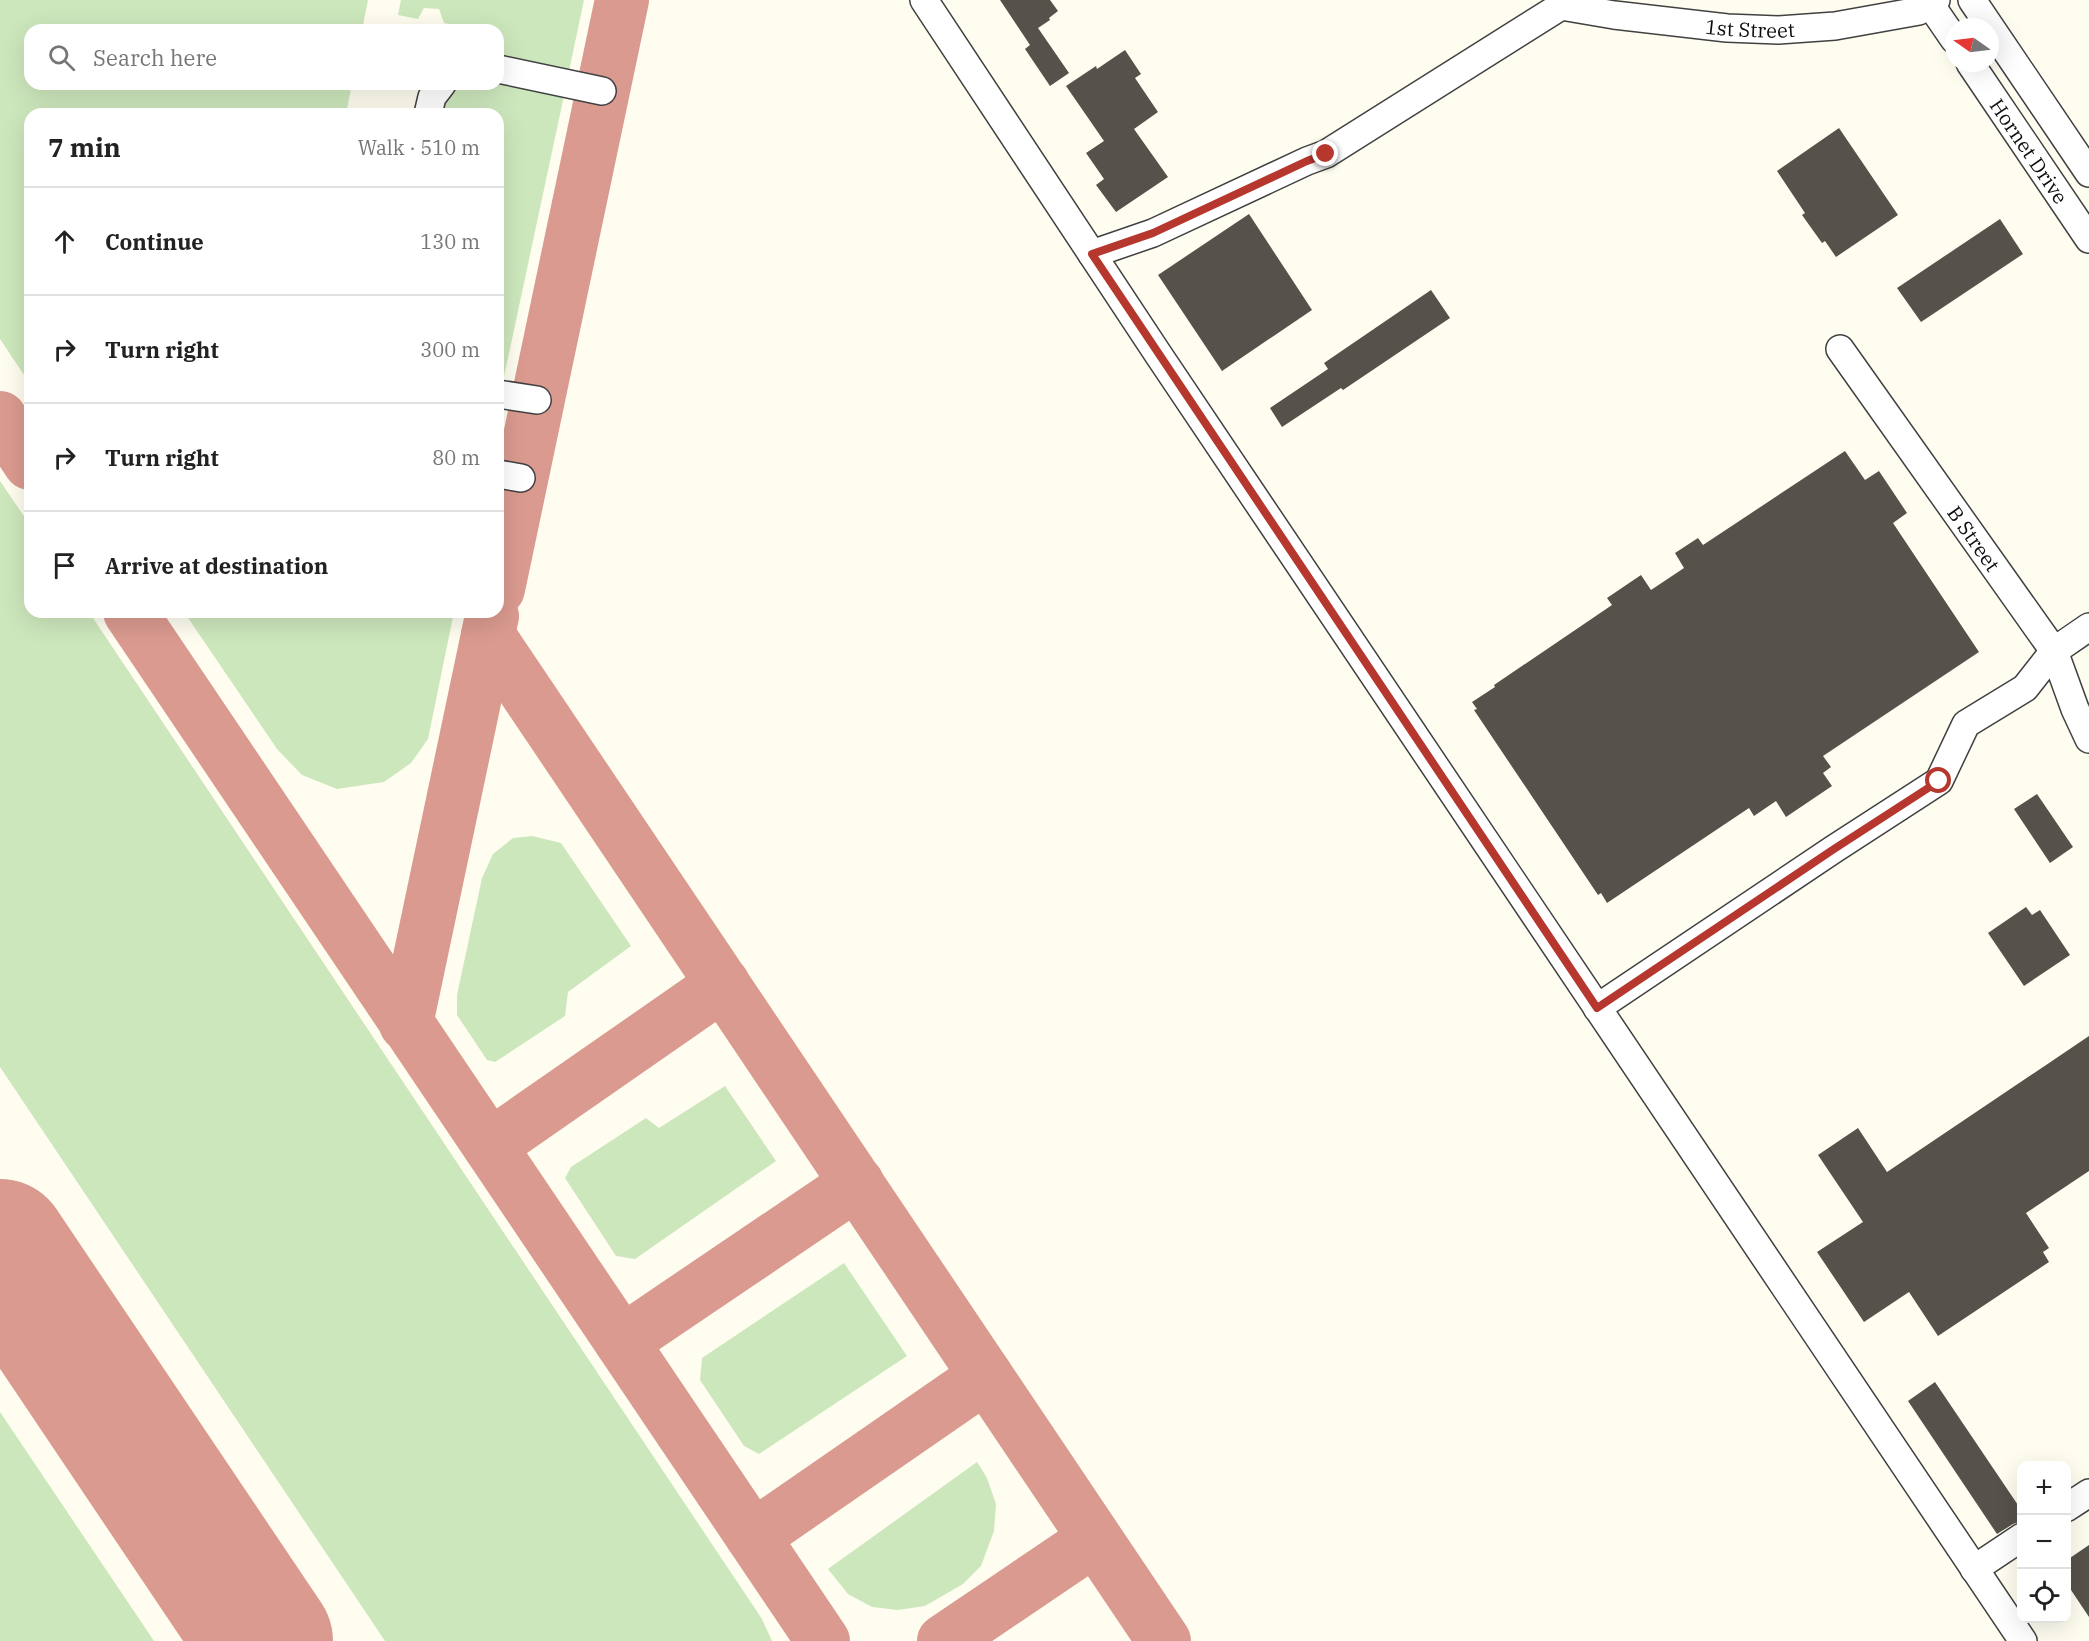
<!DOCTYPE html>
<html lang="en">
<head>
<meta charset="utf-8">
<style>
  :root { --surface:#fff; --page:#f6f6f6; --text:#222; --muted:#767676; --line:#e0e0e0 }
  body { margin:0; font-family:"IBM Plex Serif",serif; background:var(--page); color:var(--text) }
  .controls { position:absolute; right:18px; bottom:18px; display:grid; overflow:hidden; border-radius:12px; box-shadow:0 6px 24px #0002 }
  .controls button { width:54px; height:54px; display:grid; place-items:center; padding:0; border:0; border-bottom:2px solid var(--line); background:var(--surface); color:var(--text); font:30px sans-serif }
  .compass { position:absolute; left:1945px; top:18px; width:54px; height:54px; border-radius:50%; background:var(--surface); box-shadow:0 6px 24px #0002; rotate:284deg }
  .stop { position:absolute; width:18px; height:18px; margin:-14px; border:4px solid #b6372e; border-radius:50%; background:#fff }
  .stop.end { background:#b6372e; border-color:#fff; box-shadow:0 2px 6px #0008 }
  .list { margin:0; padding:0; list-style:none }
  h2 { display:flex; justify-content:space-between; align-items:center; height:78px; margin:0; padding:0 24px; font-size:26px }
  h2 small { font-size:20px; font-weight:400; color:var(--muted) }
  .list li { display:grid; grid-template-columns:39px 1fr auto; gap:18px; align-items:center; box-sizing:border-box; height:108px; padding:0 24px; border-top:2px solid var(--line) }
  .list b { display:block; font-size:22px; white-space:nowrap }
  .list em { font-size:20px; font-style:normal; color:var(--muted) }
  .icon { flex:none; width:33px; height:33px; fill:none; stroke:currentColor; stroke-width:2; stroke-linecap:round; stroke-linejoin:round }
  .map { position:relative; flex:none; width:2089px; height:1641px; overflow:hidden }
  .search { position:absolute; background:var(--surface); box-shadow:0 6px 24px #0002; left:24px; top:24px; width:480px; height:66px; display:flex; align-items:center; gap:15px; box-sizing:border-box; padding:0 21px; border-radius:18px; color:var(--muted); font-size:22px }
  .panel { position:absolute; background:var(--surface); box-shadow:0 6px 24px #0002; left:24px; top:108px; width:480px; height:510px; border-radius:18px }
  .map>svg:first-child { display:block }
  .green { fill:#cde7bc }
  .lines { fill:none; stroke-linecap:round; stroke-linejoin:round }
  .taxiway { stroke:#da9a8f; stroke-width:54 }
  .runway { stroke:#da9a8f; stroke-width:136 }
  .building { fill:#56514b }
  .minor-casing { stroke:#414141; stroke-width:30 }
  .minor { stroke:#fff; stroke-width:27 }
  .route { stroke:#b6372e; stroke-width:8 }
  .labels { text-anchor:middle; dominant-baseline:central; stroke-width:6; stroke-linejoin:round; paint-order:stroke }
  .street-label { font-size:20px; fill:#0e0e0e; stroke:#fff }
</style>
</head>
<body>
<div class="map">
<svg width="2089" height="1641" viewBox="0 0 2089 1641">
  <rect width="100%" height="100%" fill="#fefdf0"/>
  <g class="green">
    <path d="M0,0h368l-6,30h-332v54h322l-6,30h-316v270l-30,-45z"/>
    <path d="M401,0h183l-15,71 -71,-12v-29h-40l-1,-4 -13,-3 -5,-14 -15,-1 -6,11 -20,-4z"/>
    <path d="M498,77l67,14 -63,295 -4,-1v-271h-59l9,-18 11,-12h39z"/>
    <path d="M0,481l30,44v87h59l673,1007 10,22h-387l-385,-574z"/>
    <path d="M184,612h270l-26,127 -17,24 -27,19 -47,7 -35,-14 -25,-26z"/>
    <path d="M532,836l29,7 70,103 -63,46 -3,24 -70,46 -8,-2 -30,-45v-20l25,-117 11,-24 20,-16z"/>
    <path d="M725,1086l51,75 -141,98 -19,-3 -51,-78 6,-11 75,-49 13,10z"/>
    <path d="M844,1263l63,93 -148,98 -15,-8 -44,-66 2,-22z"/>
    <path d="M0,1412l154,229h-154z"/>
    <path d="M977,1462l10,16 9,26 -2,27 -13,35 -18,18 -38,22 -27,4 -26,-3 -24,-13 -20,-25z"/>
  </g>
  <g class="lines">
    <g class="taxiway">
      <path d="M0,418l30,45"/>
      <path d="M498,589l124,-589"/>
      <path d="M130,612l693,1029"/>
      <path d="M488,635l676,1006"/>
      <path d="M406,1024l86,-408"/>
      <path d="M490,1146l233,-162"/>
      <path d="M622,1342l235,-159"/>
      <path d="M753,1537l233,-161"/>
      <path d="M944,1641l151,-102"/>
    </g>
    <path class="runway" d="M0,1247l265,394"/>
  </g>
  <g class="building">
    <path d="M1000,0h50l8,11 -9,7 1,2 -12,8 31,45 -19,13 -25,-37 5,-4z"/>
    <path d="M1125,50l16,24 -6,4 23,34 -24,17 34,48 -52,35 -20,-27 8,-6 -18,-26 18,-12 -38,-55 30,-20 1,3z"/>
    <path d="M1839,128l59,87 -62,42 -11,-16 -3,2 -20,-28 3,-2 -28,-42z"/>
    <path d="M1249,214l63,96 -90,61 -64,-96z"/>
    <path d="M2000,219l23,35 -102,68 -24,-34z"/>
    <path d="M1431,290l19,28 -107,72 -2,-2 -59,39 -12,-19 58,-39 -4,-6z"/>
    <path d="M1845,451l20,29 14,-9 28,42 -14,10 86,129 -156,104 8,11 -8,6 9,13 -46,31 -10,-16 -22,15 -5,-8 -142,95 -6,-10 -3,2 -124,-185 3,-1 -5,-7 23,-15 -1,-2 118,-80 -5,-7 34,-23 10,15 33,-22 -9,-15 23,-15 5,7z"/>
    <path d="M2037,794l36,53 -23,16 -36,-54z"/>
    <path d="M2026,907l6,8 8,-5 30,45 -46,31 -36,-53z"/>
    <path d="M2089,1036v135l-63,42 23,35 -6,4 6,10 -111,74 -29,-44 -45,30 -47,-70 46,-30 -45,-67 40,-27 29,44z"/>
    <path d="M1935,1382l87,129v10l-9,3 -16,10 -89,-133z"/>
    <path d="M2089,1545v72l-22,-33v-24z"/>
  </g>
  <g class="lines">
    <g class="minor-casing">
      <g id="minor">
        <path d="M924,0l234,354 865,1287"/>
        <path d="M1972,0l117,173"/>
        <path d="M1930,4l24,35"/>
        <path id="s1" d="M1970,63l119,176"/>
        <path d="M498,69l104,22"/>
        <path d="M428,114l4,-17 10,-13"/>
        <path id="s2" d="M1092,254l61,-21 154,-72 19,-7 235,-148 53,9 113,13 51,2 57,-4 84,-15 17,-11"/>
        <path id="s3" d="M1840,349l214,302 21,58 14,30"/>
        <path d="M498,394l39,6"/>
        <path d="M498,474l23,4"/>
        <path d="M1597,1008l237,-159 105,-68 27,-57 59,-36 29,-37 35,-24"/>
        <path d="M2066,1508l23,-15"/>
        <path d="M1974,1569l48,-32"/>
      </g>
    </g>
    <use href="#minor" class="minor"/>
  </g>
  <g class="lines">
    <path class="route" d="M1326,154l-19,7 -154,72 -61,21 505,754 237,-159 105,-68"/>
  </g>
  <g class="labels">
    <g class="street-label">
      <text stroke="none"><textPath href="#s2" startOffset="723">1st Street</textPath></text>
      <text stroke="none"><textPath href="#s1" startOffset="106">Hornet Drive</textPath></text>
      <text stroke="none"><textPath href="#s3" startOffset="232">B Street</textPath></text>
    </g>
  </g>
</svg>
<div class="controls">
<button>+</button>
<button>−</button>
<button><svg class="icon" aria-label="locate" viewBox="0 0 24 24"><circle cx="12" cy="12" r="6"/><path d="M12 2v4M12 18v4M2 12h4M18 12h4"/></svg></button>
</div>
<svg class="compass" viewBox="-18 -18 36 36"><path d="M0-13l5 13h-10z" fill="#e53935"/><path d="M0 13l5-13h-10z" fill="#767676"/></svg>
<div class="stop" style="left:1939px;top:781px"></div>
<div class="stop end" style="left:1326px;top:154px"></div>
<div class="search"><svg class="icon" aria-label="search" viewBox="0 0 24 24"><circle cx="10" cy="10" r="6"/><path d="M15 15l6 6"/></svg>Search here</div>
<section class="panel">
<h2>7 min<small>Walk · 510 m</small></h2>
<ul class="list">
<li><svg class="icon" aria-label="ahead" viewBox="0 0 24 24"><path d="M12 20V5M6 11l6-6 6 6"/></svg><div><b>Continue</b></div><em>130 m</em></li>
<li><svg class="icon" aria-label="right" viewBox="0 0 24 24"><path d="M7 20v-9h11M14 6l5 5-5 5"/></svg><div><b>Turn right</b></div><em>300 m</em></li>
<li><svg class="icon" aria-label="right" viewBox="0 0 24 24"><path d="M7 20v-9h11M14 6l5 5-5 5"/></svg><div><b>Turn right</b></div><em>80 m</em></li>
<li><svg class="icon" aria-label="arrive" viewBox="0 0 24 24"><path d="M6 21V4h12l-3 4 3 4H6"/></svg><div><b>Arrive at destination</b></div></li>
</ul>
</section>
</div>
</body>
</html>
